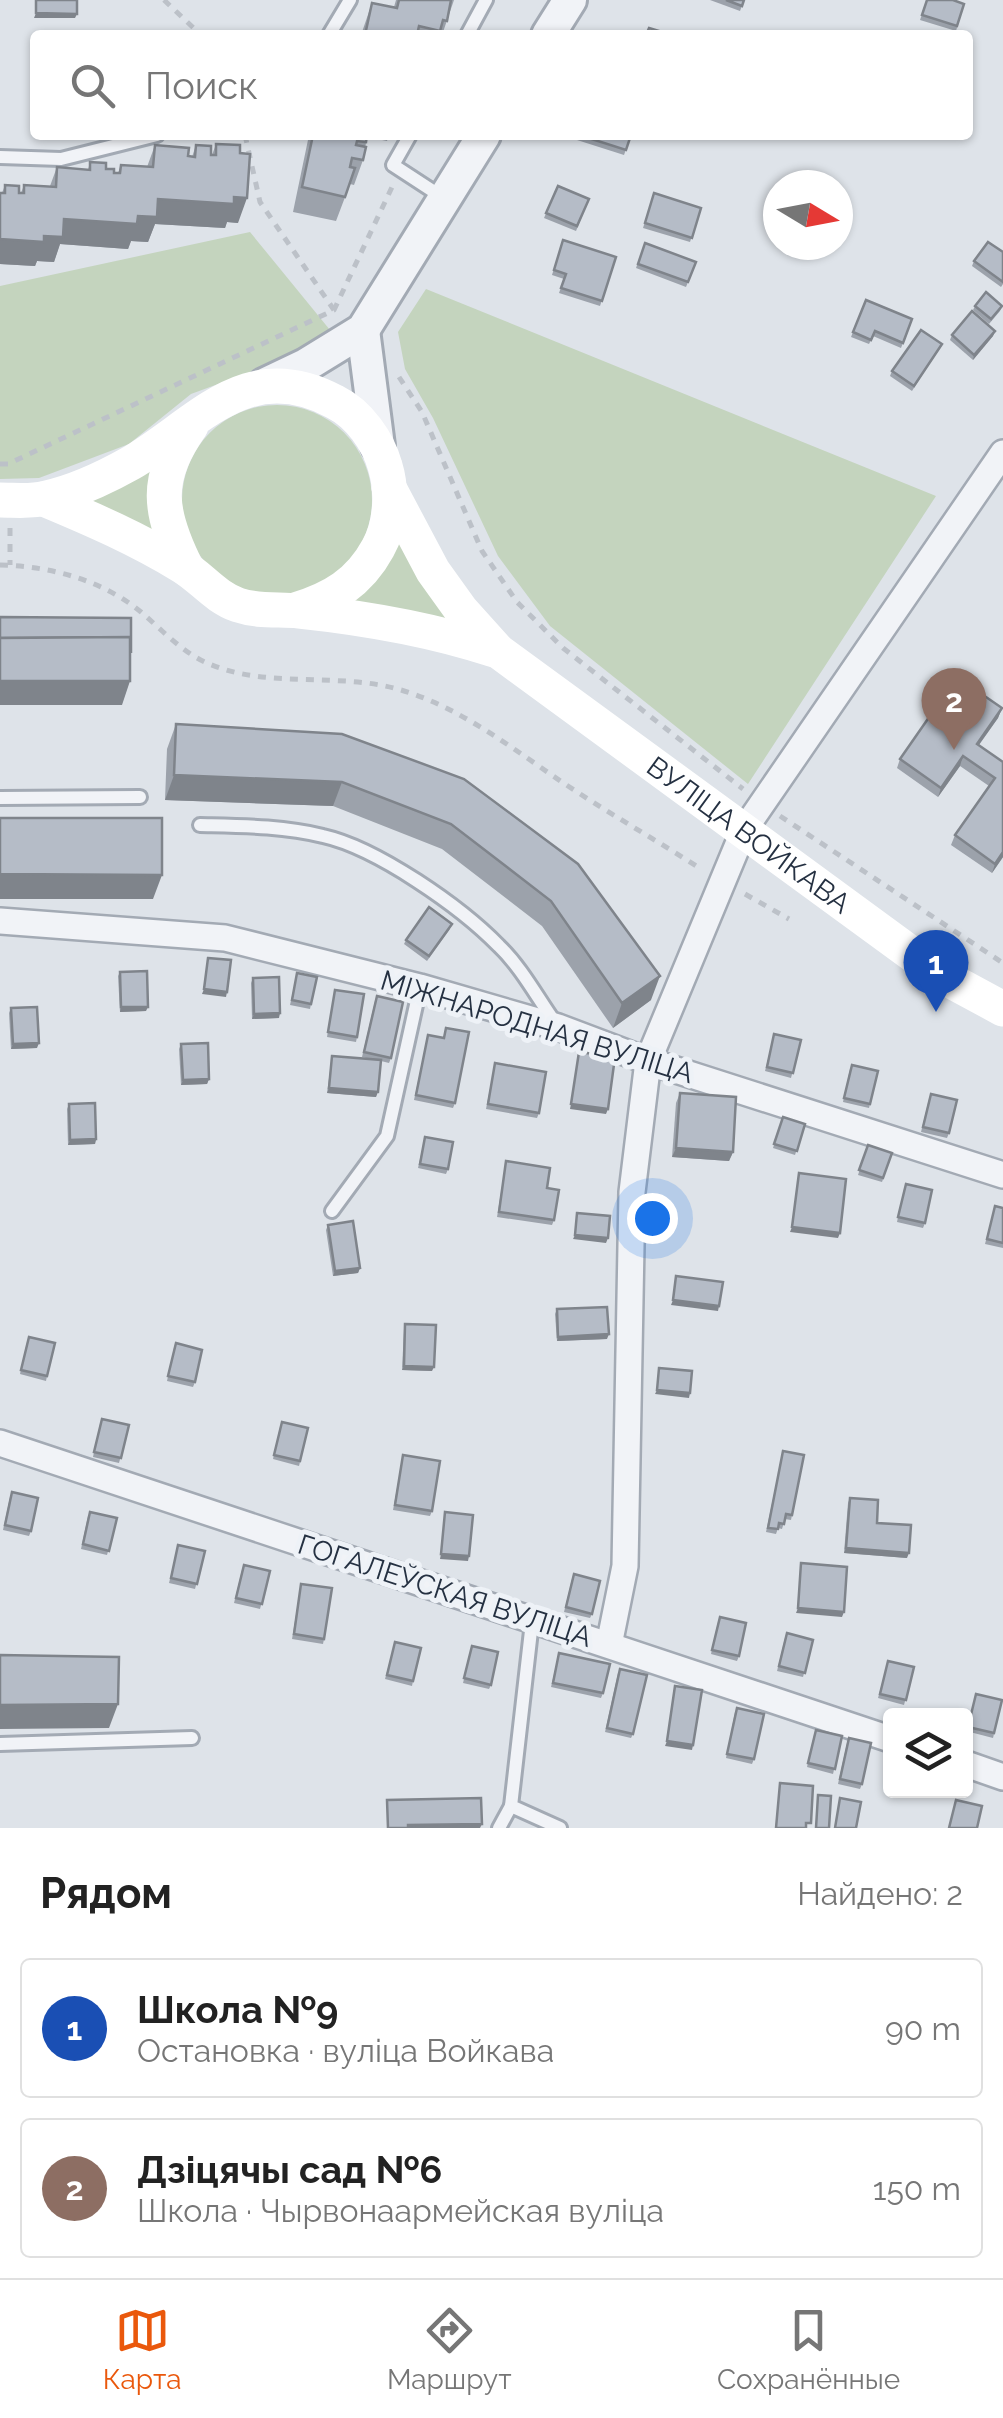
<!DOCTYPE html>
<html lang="ru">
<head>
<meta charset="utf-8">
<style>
  :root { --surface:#fff; --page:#f6f6f6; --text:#222; --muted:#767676; --line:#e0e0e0; --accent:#ea580c }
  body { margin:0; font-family:Raleway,sans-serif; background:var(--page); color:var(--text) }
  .controls { position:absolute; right:30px; bottom:30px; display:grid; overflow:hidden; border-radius:10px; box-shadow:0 2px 8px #0004 }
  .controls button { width:90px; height:90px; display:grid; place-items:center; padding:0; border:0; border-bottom:2px solid var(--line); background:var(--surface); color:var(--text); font:50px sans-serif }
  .compass { position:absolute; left:763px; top:170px; width:90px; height:90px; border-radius:50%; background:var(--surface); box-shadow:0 2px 8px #0004; rotate:100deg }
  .you { position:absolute; left:652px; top:1218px; width:35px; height:35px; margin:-25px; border:8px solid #fff; border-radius:50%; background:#1a73e8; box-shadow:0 0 0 15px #1a73e833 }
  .badge { display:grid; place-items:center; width:65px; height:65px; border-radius:50%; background:var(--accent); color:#fff; font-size:32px; font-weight:700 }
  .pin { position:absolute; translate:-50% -82px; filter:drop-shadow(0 2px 5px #0008) }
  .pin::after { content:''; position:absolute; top:52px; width:35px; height:30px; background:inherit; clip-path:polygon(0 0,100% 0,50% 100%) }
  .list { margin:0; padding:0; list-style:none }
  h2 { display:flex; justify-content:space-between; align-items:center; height:130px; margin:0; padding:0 40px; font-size:42px }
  h2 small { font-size:32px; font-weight:400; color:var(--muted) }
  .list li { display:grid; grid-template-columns:65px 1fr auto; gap:30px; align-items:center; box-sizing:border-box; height:140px; margin:0 20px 20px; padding:0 20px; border:2px solid var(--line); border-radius:10px }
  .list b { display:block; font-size:38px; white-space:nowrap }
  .list p { margin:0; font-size:32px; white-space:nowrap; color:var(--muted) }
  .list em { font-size:32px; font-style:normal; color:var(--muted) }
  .icon { flex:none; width:55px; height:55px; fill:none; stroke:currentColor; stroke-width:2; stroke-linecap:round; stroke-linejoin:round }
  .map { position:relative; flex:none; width:1003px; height:1828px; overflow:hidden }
  .search { position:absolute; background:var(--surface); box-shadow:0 2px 8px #0004; left:30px; right:30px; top:30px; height:110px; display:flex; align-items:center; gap:25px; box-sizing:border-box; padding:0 35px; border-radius:10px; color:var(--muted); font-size:38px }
  .sheet { height:450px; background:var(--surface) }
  nav { display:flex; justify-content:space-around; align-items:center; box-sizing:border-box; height:140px; border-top:2px solid var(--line); background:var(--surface); font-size:28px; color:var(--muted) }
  nav a { display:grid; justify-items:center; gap:5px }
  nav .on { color:var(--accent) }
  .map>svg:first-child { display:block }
  .green { fill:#c4d4be }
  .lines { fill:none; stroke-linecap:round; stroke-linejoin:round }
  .service-casing { stroke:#a3aab4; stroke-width:18 }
  .minor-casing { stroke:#a3aab4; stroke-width:30 }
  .tertiary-casing { stroke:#a3aab4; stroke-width:38 }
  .path { stroke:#bcc1c8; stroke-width:5; stroke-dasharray:8 8; stroke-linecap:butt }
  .service { stroke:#f1f3f7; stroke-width:12 }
  .minor { stroke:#f1f3f7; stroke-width:25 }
  .tertiary { stroke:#f1f3f7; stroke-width:32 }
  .secondary { stroke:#fff; stroke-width:35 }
  .wall { fill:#9ca2ab }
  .shaded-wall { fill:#7f848b }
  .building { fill:#b5bcc7; stroke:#7f848b; stroke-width:2.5 }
  .labels { text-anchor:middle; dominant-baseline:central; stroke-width:10; stroke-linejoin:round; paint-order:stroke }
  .street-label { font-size:28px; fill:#253142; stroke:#eef2f7 }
</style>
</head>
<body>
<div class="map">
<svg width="1003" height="1828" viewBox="0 0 1003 1828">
  <rect width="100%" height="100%" fill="#dee3e9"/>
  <g class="green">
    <path d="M250,232l80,98 -23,21 -116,43 -62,50 -90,34 -39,1v-193z"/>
    <path d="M426,289l510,207 -188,288 -198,-158 -52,-70 -65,-138 -28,-49 -7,-37z"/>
    <circle cx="277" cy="500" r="95"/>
    <path d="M161,454l-1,88 -84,-42z"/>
    <path d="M398,522l55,103 -115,-17z"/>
  </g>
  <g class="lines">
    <g class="service-casing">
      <g id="service">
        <path d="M329,35l21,-35"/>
        <path d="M467,35l19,-35"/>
        <path d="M410,135l-17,30 49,32"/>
        <path d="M0,157l61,2 96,-24"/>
        <path d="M0,798l140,-1"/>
        <path d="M200,825c41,1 83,1 123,11 54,12 138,71 176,110 22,21 38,51 55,75"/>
        <path d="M332,1211l55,-75 33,-149"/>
        <path d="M532,1622l-21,184 49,22"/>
        <path d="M0,1744l192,-6"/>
        <path d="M499,1828l12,-22"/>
      </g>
    </g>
    <g class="minor-casing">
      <g id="minor">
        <path d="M0,921l225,17 195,49 138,40 90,34 355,114"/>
        <path d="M0,1443l890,296"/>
        <path d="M609,1645l16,-79 7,-374 16,-131 96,-231 259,-377"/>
        <path d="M966,1764l37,13"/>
      </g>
    </g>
    <g class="tertiary-casing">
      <g id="tertiary">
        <path d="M548,35l22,-35"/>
        <path d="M363,330l15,116"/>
        <path d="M264,385l42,-20 57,-35 121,-195"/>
      </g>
    </g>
    <g class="path">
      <path d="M164,0l37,35"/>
      <path d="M245,135l15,67 74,108"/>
      <path d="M399,377l23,35 60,139 35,51 46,46 180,141"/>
      <path d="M0,464h8l326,-154 59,-125"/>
      <path d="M10,528v37"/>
      <path d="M0,565c50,1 102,15 141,47 21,18 41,40 66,51 61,27 131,8 194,27 61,18 113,60 164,94 45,30 91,56 136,85"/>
      <path d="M780,816l223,147"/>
      <path d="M745,894l44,25"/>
    </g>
    <use href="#service" class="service"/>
    <use href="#minor" class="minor"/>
    <use href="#tertiary" class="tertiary"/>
    <g class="secondary">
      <path id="s1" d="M389,488l44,83 28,39 37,41 444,325 61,33"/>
      <path d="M44,499c48,20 94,40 138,67 20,12 33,31 56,39 21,7 40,4 61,6 66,7 132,18 195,39"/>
      <path d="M0,500c15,0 32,2 46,-2 28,-6 60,-21 85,-35 69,-41 116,-108 204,-61 24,12 43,39 50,64 8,26 6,59 -7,82 -19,35 -46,51 -83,62"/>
      <path d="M187,569c-28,-56 -34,-90 4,-143"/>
    </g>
  </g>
  <g class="wall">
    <path d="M396,0h58l-12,35h-81l11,-32 22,4z"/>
    <path d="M710,0h34l-4,11z"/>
    <path d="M927,0l37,4 -8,27 -36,-11z"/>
    <path d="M309,135h80l-2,6 -20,-4 -4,23 -9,25 -4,-1 -14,37 -43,-9z"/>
    <path d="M579,135h52l-7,20 -47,-15z"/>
    <path d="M216,144l22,79 -11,-1 -2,6 -70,-4 -7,18 -17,-1 -3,8 -68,-5 -6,18 -17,-1 -2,5 -35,-2v-71h2l3,-8 16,8 3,-8 26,1 7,-19 31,3 2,-8 24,11h4l3,-8 26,2 8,-22 37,12 4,-12 16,10z"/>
    <path d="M558,186l31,13 -13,32 -32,-13z"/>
    <path d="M654,193l47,15 -11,34 -47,-14z"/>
    <path d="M563,240l53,17 -16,49 -41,-13 5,-14 -12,-4z"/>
    <path d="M645,243l51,19 -10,25 -50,-19z"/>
    <path d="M1003,252v32l-2,3 -29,-21 2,-5z"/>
    <path d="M866,300l46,19 -11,29 -28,-12 -4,8 -18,-7z"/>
    <path d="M975,306h27l-2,5 -11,13 -16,-14z"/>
    <path d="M995,331l-2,5 -20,24 -23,-20 2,-5z"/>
    <path d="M942,344l-30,47 -22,-15 2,-5z"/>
    <path d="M1002,708l-4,10 -19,27 24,17v95l-11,16 -41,-28 4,-10 34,-49 -29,-20 -22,31 -41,-29 3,-9z"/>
    <path d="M176,724l288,55 187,221 -38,28 -71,-102 -100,-77 -109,-43 -168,-6 2,-51z"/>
    <path d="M450,929l-23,32 -23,-17 2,-4z"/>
    <path d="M120,972l26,39 -26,1 -2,-36z"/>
    <path d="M297,973l14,31 -1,5 -20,-4z"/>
    <path d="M253,978l26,40 -27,1 -1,-36z"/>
    <path d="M335,990l22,47 -1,5 -29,-5z"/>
    <path d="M375,1001l16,57 -2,5 -8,-2 -5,36 -49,-4 5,-37 38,3 -8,-2z"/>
    <path d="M11,1008l26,40 -26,1 -2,-36z"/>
    <path d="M428,1035l27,68 -2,5 -39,-8z"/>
    <path d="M773,1039l28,1 -10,38 -26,-7z"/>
    <path d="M181,1044l28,35 -2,5 -26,1 -2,-36z"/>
    <path d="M495,1063l44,50 -2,5 -51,-9z"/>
    <path d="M850,1069l28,2 -9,37 -26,-6z"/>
    <path d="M680,1093l53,59 -4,9 -57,-4 4,-54z"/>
    <path d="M929,1099l20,34 -2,5 -26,-6z"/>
    <path d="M69,1104l27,35 -1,5 -27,1 -1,-36z"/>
    <path d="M783,1117l22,7 -10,31 -22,-7z"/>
    <path d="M425,1137l23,32 -2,5 -28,-6z"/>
    <path d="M868,1145l24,8 -10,29 -24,-7z"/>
    <path d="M506,1161l41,27 7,32 -2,5 -55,-8z"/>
    <path d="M904,1189l21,34 -2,5 -26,-6z"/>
    <path d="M995,1206l8,2v40l-18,-4z"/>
    <path d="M328,1225l32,43 -2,5 -25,3 -7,-46z"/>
    <path d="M557,1309l50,30 -50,2 -2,-27z"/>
    <path d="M405,1324l27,47 -30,-1 2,-41z"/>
    <path d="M27,1342l20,34 -1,5 -26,-7z"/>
    <path d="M174,1348l21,34 -2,5 -26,-6z"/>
    <path d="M100,1424l29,1 -10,38 -26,-6z"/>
    <path d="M280,1427l28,1 -9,38 -26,-7z"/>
    <path d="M783,1451l9,64 -1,5 -6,-1 -3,10 -4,-1 -2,6 -10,-2z"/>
    <path d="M403,1455l29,56 -2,5 -37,-6z"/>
    <path d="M10,1497l21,34 -2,5 -26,-6z"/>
    <path d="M850,1498l27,25 30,35 -63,-5 4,-50z"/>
    <path d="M88,1516l29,2 -10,37 -26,-6z"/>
    <path d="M177,1550l28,1 -10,38 -26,-6z"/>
    <path d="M242,1570l28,1 -10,38 -26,-6z"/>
    <path d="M572,1579l20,35 -2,4 -26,-6z"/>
    <path d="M301,1584l23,55 -1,5 -31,-5z"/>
    <path d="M718,1622l21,34 -2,5 -26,-7z"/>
    <path d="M785,1638l28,2 -10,37 -26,-6z"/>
    <path d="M395,1642l18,39 -1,5 -27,-7z"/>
    <path d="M472,1646l19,39 -2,4 -26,-6z"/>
    <path d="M559,1653l44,40 -2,5 -50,-11z"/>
    <path d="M888,1661l26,6 -10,38 -26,-7z"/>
    <path d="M618,1673l15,61 -2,4 -26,-6z"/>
    <path d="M976,1694l26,6 -9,38 -27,-7z"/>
    <path d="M735,1712l19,47 -2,5 -26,-6z"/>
    <path d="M814,1735l28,1 -9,38 -26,-7z"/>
    <path d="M847,1743l15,41 -2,5 -22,-5z"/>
  </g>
  <g class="shaded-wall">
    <path d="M36,13l41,1 -2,4h-41z"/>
    <path d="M234,197l13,1 -9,25 -11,-1 -2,6 -70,-4 -7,18 -17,-1 -3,8 -68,-5 -6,18 -17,-1 -2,5 -35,-2v-25l44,-3 20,-17 74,-3 20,-17z"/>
    <path d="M995,331l-2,5 -20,24 1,-5z"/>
    <path d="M0,681h130l-8,24h-122z"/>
    <path d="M1002,708l-4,10 -25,35 4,-9z"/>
    <path d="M963,756l-3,10 -22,31 3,-9z"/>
    <path d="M174,775l168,7 -9,24 -168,-6z"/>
    <path d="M1003,852v5l-11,16 3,-9z"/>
    <path d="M0,874l162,1 -9,24h-153z"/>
    <path d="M660,976l-9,24 -38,28 9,-25z"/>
    <path d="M204,989l23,3 -1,5 -24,-3z"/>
    <path d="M121,1007h27l-2,4 -26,1z"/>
    <path d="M280,1013l-1,5 -27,1 2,-5z"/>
    <path d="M39,1043l-2,5 -26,1 2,-5z"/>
    <path d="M209,1079l-2,5 -26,1 2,-5z"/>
    <path d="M329,1088l49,4 -2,5 -49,-4z"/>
    <path d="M571,1104l37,5 -2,5 -36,-5z"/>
    <path d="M96,1139l-1,5 -27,1 2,-5z"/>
    <path d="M676,1148l57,4 -4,9 -57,-4z"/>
    <path d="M792,1227l48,6 -2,5 -48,-6z"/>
    <path d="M575,1235l33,3 -2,5 -33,-4z"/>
    <path d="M360,1268l-2,5 -25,3 2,-5z"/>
    <path d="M673,1300l46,6 -1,5 -47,-6z"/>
    <path d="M609,1334l-2,5 -50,2 1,-4z"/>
    <path d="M404,1366l30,1 -2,4 -30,-1z"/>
    <path d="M657,1390l33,3 -1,5 -34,-4z"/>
    <path d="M846,1548l63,5 -2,5 -63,-5z"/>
    <path d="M441,1554l28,2 -1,5 -28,-2z"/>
    <path d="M798,1608l46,4 -2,5 -46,-4z"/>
    <path d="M118,1704l-9,24 -109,1v-24z"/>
    <path d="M667,1741l26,4 -1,5 -27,-4z"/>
    <path d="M482,1824l-2,4h-73l1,-3z"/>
  </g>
  <g class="building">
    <path d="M36,0h41v14l-41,-1z"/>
    <path d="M399,0h52l-4,21 -4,-1 -3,11 -21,-5 -2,9h-52l7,-32 25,5z"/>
    <path d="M726,0h18l-2,6z"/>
    <path d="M927,0h26l11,4 -7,22 -35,-11z"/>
    <path d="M649,28l23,7h-26z"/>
    <path d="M313,135h54l-1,7 -9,-1 -1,4 10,2 -3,13 -11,-2 -2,9 5,1 -10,29 -43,-10z"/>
    <path d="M579,135h52l-5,15z"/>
    <path d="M216,144l24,1v8l10,1 -3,44 -13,-1v7l-76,-5 -1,18 -19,-1 -1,8 -73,-5 -1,18 -19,-1v6l-44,-3v-46h5v-8l14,1v7h5v-8l32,2 1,-20 33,3v-8l16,1v6h8v4h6l1,-8 32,2 2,-22 34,3 -1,8 7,1 1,-12 15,1v9h5z"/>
    <path d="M558,186l31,13 -12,27 -31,-13z"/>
    <path d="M654,193l47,15 -9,30 -47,-15z"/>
    <path d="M563,240l53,17 -14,44 -41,-13 5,-14 -12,-4z"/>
    <path d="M988,242l15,10v30l-29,-21z"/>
    <path d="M645,243l51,19 -8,20 -50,-18z"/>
    <path d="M986,292l16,14 -11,13 -16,-13z"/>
    <path d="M866,300l46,19 -9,24 -28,-12 -4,9 -18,-8z"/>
    <path d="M972,311l23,20 -21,24 -22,-20z"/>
    <path d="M921,330l21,14 -28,42 -22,-15z"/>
    <path d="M0,617l131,1v35l-1,-16 -130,1z"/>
    <path d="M130,637v44h-130v-43z"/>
    <path d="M957,677l45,31 -25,36 26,18v90l-8,12 -40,-29 40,-57 -32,-22 -22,32 -41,-29z"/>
    <path d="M176,724l166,10 122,45 114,85 82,112 -38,27 -71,-102 -100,-77 -109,-42 -168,-7z"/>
    <path d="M0,818h162v57l-162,-1z"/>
    <path d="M429,907l23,17 -23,32 -23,-16z"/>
    <path d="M208,958l23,2 -4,32 -23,-3z"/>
    <path d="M147,971l1,36h-27l-1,-35z"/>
    <path d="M297,973l20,4 -6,27 -19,-4z"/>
    <path d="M279,977l1,36 -26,1 -1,-36z"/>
    <path d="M335,990l29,4 -7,43 -29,-5z"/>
    <path d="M377,996l26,6 -12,56 -27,-6z"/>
    <path d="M37,1007l2,36 -26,1 -2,-36z"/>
    <path d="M446,1028l23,4 -14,71 -39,-8 12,-60 16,3z"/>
    <path d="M774,1034l27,6 -8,33 -26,-6z"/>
    <path d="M208,1043l1,36 -26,1 -2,-36z"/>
    <path d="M579,1052l36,5 -7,52 -37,-5z"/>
    <path d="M332,1056l49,4 -3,32 -49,-4z"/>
    <path d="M495,1063l51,9 -7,41 -51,-9z"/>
    <path d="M852,1065l26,6 -8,33 -26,-6z"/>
    <path d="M680,1093l56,4 -3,55 -57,-4z"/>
    <path d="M931,1094l26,6 -8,33 -26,-6z"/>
    <path d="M95,1103l1,36 -26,1 -1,-36z"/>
    <path d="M783,1117l22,7 -8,27 -23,-7z"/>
    <path d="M425,1137l28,5 -5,27 -28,-5z"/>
    <path d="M868,1145l24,8 -9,25 -24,-8z"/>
    <path d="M506,1161l44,7 -3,20 12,2 -5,30 -55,-8z"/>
    <path d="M799,1173l47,6 -6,54 -48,-6z"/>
    <path d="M906,1184l26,6 -7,33 -27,-6z"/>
    <path d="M995,1206l8,2v35l-16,-4z"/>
    <path d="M577,1213l33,3 -2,22 -33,-3z"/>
    <path d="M353,1221l7,47 -25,3 -7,-46z"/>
    <path d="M676,1276l47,6 -4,24 -46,-6z"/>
    <path d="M607,1307l2,27 -51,3 -1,-28z"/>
    <path d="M405,1324l31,1 -2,42 -30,-1z"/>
    <path d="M29,1337l26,6 -8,33 -26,-6z"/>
    <path d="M176,1343l26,7 -7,32 -27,-6z"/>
    <path d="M659,1368l33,3 -2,22 -33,-3z"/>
    <path d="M102,1419l27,6 -8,33 -27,-6z"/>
    <path d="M282,1422l26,6 -8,33 -26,-6z"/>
    <path d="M783,1451l21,4 -12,60 -6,-1 -2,10 -5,-1 -1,6 -10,-1z"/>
    <path d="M403,1455l37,6 -8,50 -37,-6z"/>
    <path d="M12,1492l26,6 -7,33 -26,-6z"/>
    <path d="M850,1498l28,2 -1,23 34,2 -2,28 -63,-5z"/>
    <path d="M90,1512l27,6 -8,33 -26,-7z"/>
    <path d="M445,1512l28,3 -4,41 -28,-2z"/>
    <path d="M178,1545l27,6 -8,33 -26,-6z"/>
    <path d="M801,1563l46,4 -3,45 -46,-4z"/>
    <path d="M244,1565l26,6 -8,33 -26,-6z"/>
    <path d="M574,1574l26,7 -8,33 -26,-7z"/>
    <path d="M301,1584l31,4 -8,51 -30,-5z"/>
    <path d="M720,1617l26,6 -7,33 -27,-6z"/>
    <path d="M787,1633l26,7 -8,33 -26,-7z"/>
    <path d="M395,1642l26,6 -8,33 -26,-6z"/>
    <path d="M472,1646l26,6 -7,33 -27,-7z"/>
    <path d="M559,1653l51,11 -7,29 -50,-10z"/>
    <path d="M0,1655l119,2 -1,47 -118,1z"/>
    <path d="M888,1661l26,6 -8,33 -26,-6z"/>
    <path d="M620,1669l27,6 -14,59 -26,-6z"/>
    <path d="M675,1686l27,4 -9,55 -26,-4z"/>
    <path d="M976,1694l26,6 -8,33 -26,-6z"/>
    <path d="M737,1708l27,6 -10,45 -27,-5z"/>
    <path d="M816,1730l26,6 -7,33 -27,-6z"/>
    <path d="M849,1738l22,5 -9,41 -22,-5z"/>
    <path d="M780,1783l33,3 -2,37h-5v5h-30z"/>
    <path d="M818,1795l13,1 -2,32h-13z"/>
    <path d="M481,1798l1,26 -74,1v3h-20l-1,-28z"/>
    <path d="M840,1798l21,4 -5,26h-21z"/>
    <path d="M956,1800l26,6 -5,22h-28z"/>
  </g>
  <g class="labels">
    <g class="street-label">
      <text stroke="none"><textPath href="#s1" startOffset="508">ВУЛІЦА ВОЙКАВА</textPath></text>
      <text transform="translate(537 1027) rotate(17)">МІЖНАРОДНАЯ ВУЛІЦА</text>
      <text transform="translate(445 1591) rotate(18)">ГОГАЛЕЎСКАЯ ВУЛІЦА</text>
    </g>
  </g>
</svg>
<div class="controls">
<button><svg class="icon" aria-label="layers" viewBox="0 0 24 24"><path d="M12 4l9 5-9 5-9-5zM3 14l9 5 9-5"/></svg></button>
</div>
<svg class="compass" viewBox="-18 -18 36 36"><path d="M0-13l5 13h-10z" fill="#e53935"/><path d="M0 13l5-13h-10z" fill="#767676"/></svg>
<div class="you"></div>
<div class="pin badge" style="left:936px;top:1012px;background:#1a4fb4">1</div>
<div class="pin badge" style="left:954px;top:750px;background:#8d6e63">2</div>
<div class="search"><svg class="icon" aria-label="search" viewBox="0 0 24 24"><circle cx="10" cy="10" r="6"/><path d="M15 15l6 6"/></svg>Поиск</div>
</div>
<section class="sheet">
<h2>Рядом<small>Найдено: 2</small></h2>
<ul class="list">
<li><span class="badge" style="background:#1a4fb4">1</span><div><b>Школа №9</b><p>Остановка · вуліца Войкава</p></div><em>90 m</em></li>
<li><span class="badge" style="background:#8d6e63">2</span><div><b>Дзіцячы сад №6</b><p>Школа · Чырвонаармейская вуліца</p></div><em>150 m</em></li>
</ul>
</section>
<nav>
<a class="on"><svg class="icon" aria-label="map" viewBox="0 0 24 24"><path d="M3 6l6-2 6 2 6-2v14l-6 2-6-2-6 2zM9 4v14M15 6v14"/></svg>Карта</a>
<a><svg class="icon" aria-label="directions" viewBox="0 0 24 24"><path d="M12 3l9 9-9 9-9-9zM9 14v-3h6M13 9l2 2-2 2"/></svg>Маршрут</a>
<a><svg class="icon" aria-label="saved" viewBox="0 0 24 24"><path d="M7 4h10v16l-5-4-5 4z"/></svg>Сохранённые</a>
</nav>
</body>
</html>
